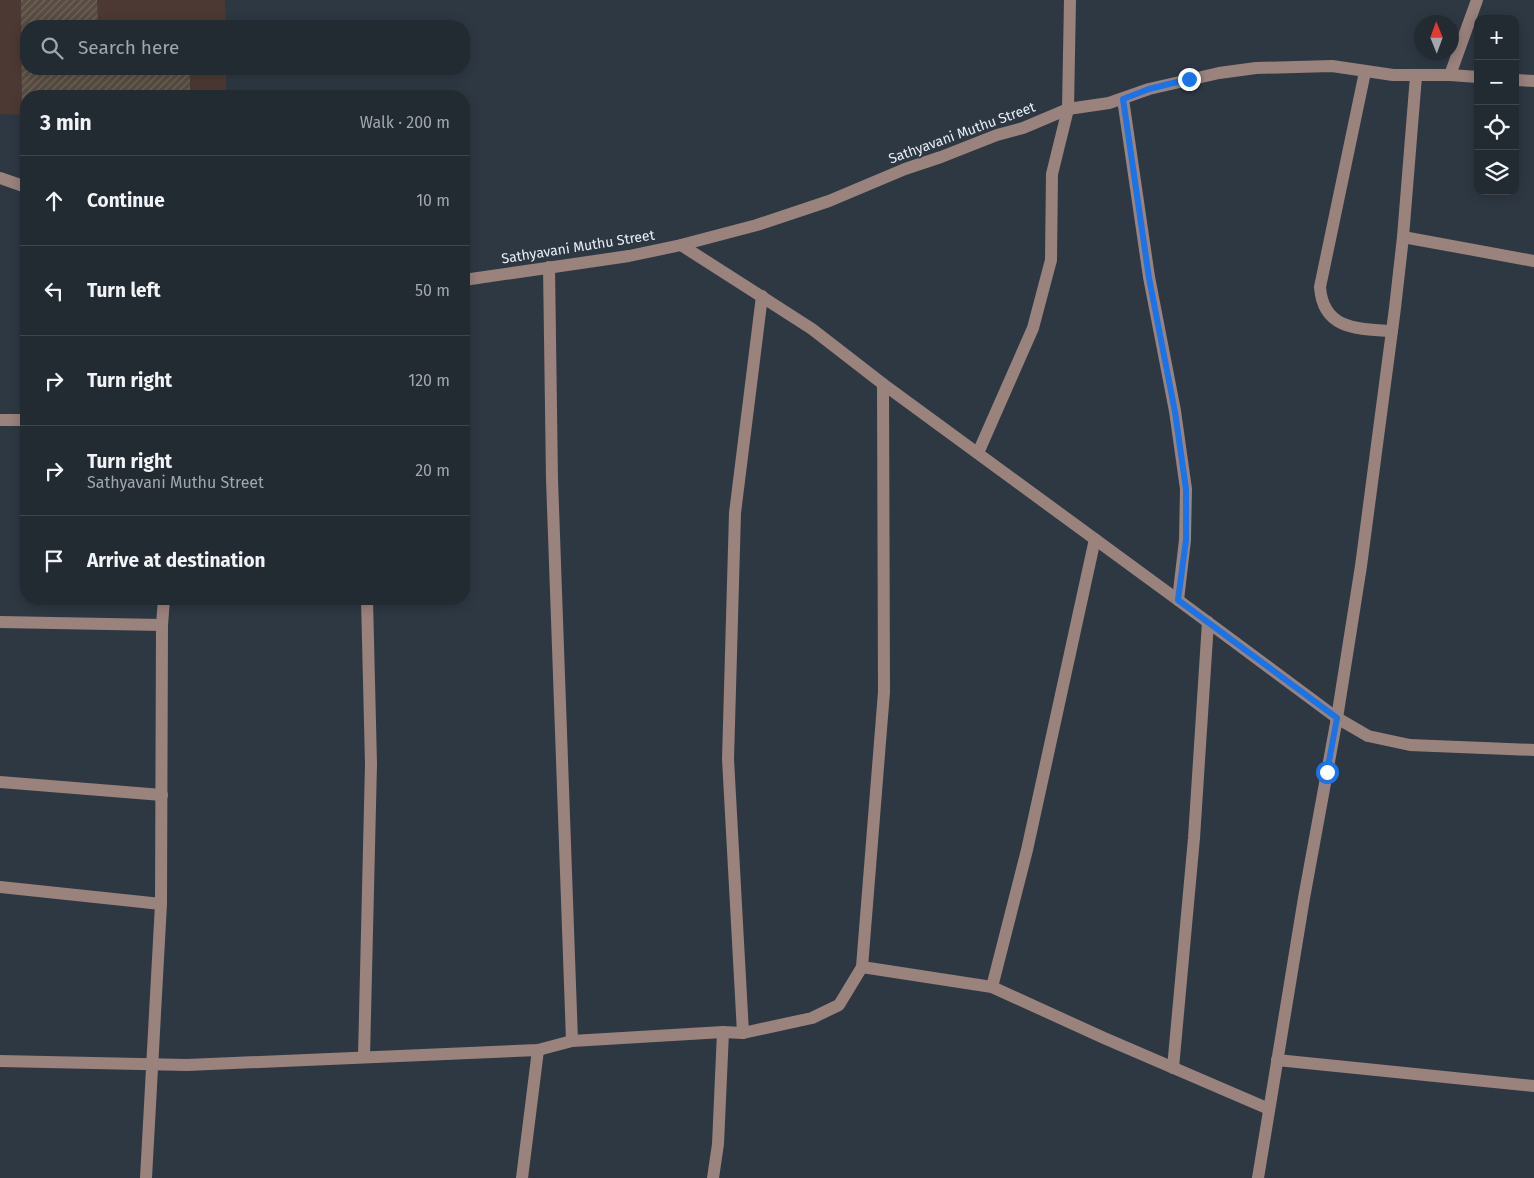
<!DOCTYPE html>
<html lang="en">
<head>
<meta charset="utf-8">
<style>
  :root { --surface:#222a32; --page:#2a323a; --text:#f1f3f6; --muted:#a2a7ac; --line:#3f464d }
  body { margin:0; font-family:"Fira Sans",sans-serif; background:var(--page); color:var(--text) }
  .controls { position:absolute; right:15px; top:15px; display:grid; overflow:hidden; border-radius:10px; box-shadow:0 2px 12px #0003 }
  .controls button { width:45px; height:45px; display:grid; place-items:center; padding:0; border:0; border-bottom:1px solid var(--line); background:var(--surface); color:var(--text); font:25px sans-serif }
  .compass { position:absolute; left:1414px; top:15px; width:45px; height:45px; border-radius:50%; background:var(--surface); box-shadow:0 2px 12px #0003; rotate:359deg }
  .stop { position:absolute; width:15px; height:15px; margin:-11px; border:4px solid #1a73e8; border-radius:50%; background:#fff }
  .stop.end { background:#1a73e8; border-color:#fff; box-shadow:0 1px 5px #0008 }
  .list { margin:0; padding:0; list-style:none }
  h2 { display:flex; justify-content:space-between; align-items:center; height:65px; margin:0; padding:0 20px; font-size:21px }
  h2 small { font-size:16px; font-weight:400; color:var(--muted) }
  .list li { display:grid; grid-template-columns:32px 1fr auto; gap:15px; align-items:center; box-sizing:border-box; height:90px; padding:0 20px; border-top:1px solid var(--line) }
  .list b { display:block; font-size:19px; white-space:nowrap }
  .list p { margin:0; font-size:16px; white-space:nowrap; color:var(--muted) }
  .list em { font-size:16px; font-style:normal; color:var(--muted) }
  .icon { flex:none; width:28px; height:28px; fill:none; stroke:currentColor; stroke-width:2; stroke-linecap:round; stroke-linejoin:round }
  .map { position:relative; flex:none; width:1534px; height:1178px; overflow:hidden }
  .search { position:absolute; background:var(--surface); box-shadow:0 2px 12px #0003; left:20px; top:20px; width:450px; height:55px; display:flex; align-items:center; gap:12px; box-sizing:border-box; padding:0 18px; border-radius:20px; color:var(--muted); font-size:19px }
  .panel { position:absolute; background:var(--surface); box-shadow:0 2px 12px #0003; left:20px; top:90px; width:450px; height:515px; border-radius:20px }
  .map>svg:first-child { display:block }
  .commercial { fill:#4d3933 }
  .building { fill:url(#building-hatch) }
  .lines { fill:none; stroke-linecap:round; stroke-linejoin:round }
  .minor { stroke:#9a827d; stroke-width:12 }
  .route { stroke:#1a73e8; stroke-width:6 }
  .labels { text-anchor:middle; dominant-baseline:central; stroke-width:4; stroke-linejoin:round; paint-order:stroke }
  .street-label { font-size:14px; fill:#e9eff6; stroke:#2e3843 }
</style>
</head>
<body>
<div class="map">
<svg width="1534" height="1178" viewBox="0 0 1534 1178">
  <defs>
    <pattern id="building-hatch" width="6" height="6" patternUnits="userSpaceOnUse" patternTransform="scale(1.25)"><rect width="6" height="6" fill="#594d42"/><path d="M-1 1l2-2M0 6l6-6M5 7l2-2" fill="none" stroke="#71675e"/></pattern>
  </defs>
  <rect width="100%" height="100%" fill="#2e3843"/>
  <path class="commercial" d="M0,0h225l1,26h-200v43h200v27h-200v19l-26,-1z"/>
  <path class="building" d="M21,0h76l1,26h-72v43h164v27h-164v13h-4z"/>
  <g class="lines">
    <g class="minor">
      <path d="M1365,72l-45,215c3,43 38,42 72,44"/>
      <path d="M1450,75l27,-75"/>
      <path d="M1515,80l19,1"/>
      <path d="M1123,99l26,178 26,134 11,78 -1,51 -7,60"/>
      <path d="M0,178l26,9"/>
      <path d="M1403,237l131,24"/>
      <path d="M681,245l131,84 71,55 295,216 159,118 31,18 42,9 124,5"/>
      <path d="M549,267l3,212 20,562"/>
      <path d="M464,280l165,-24 52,-11 76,-20 72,-24 76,-32 36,-12 56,-22 26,-7 45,-19 41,-6 40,-14 70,-16 37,-5 76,-2 61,9h57l28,2"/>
      <path d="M0,420h26"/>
      <path d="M978,453l55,-125 18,-68 1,-86 16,-65 2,-109"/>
      <path d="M0,622l162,3"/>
      <path d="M0,782l162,13"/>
      <path d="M0,887l161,17"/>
      <path d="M862,967l22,-275 -1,-308"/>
      <path d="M992,987l35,-137 68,-311"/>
      <path d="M743,1033l-15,-274 7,-246 27,-217"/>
      <path d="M364,1057l7,-293 -4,-165"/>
      <path d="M1277,1060l257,26"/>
      <path d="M0,1061l187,4 351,-15 34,-9 151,-9 20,1 69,-15 27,-13 23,-38 130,20 112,51 165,71"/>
      <path d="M1173,1068l21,-230 14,-216"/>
      <path d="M146,1178l15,-274 1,-279 2,-26"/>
      <path d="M522,1178l16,-128"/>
      <path d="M713,1178l5,-34 5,-112"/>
      <path d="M1258,1178l46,-280 33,-180 24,-152 34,-258 8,-71 13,-161"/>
    </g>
  </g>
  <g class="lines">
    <path class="route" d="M1189,79l-40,10 -26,10 26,179 26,134 11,77v51l-8,60 159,118 -10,54"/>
  </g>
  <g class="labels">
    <g class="street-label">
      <text transform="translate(962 133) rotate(-20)">Sathyavani Muthu Street</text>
      <text transform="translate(578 247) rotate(-9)">Sathyavani Muthu Street</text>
    </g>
  </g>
</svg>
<div class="controls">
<button>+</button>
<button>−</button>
<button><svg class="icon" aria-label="locate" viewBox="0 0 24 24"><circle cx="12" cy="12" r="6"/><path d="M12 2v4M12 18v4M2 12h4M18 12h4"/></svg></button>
<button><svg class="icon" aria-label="layers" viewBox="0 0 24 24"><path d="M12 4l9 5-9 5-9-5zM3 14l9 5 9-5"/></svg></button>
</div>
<svg class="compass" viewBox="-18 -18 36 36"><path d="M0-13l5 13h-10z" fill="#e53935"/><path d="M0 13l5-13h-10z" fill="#a2a7ac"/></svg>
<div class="stop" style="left:1327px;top:772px"></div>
<div class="stop end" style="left:1189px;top:79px"></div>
<div class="search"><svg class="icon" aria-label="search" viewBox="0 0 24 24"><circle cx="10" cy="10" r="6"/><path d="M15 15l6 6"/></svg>Search here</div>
<section class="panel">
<h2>3 min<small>Walk · 200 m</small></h2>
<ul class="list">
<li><svg class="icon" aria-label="ahead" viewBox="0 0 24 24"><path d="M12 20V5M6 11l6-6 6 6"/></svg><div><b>Continue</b></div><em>10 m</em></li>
<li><svg class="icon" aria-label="left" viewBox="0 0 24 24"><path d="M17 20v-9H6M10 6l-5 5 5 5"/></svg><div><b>Turn left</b></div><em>50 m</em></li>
<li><svg class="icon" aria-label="right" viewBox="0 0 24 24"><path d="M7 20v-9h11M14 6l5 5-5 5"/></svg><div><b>Turn right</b></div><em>120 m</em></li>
<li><svg class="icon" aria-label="right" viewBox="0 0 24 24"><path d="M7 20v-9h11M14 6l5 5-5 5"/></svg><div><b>Turn right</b><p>Sathyavani Muthu Street</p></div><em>20 m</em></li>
<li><svg class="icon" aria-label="arrive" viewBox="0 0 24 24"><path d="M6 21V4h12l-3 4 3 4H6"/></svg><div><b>Arrive at destination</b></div></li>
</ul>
</section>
</div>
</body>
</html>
